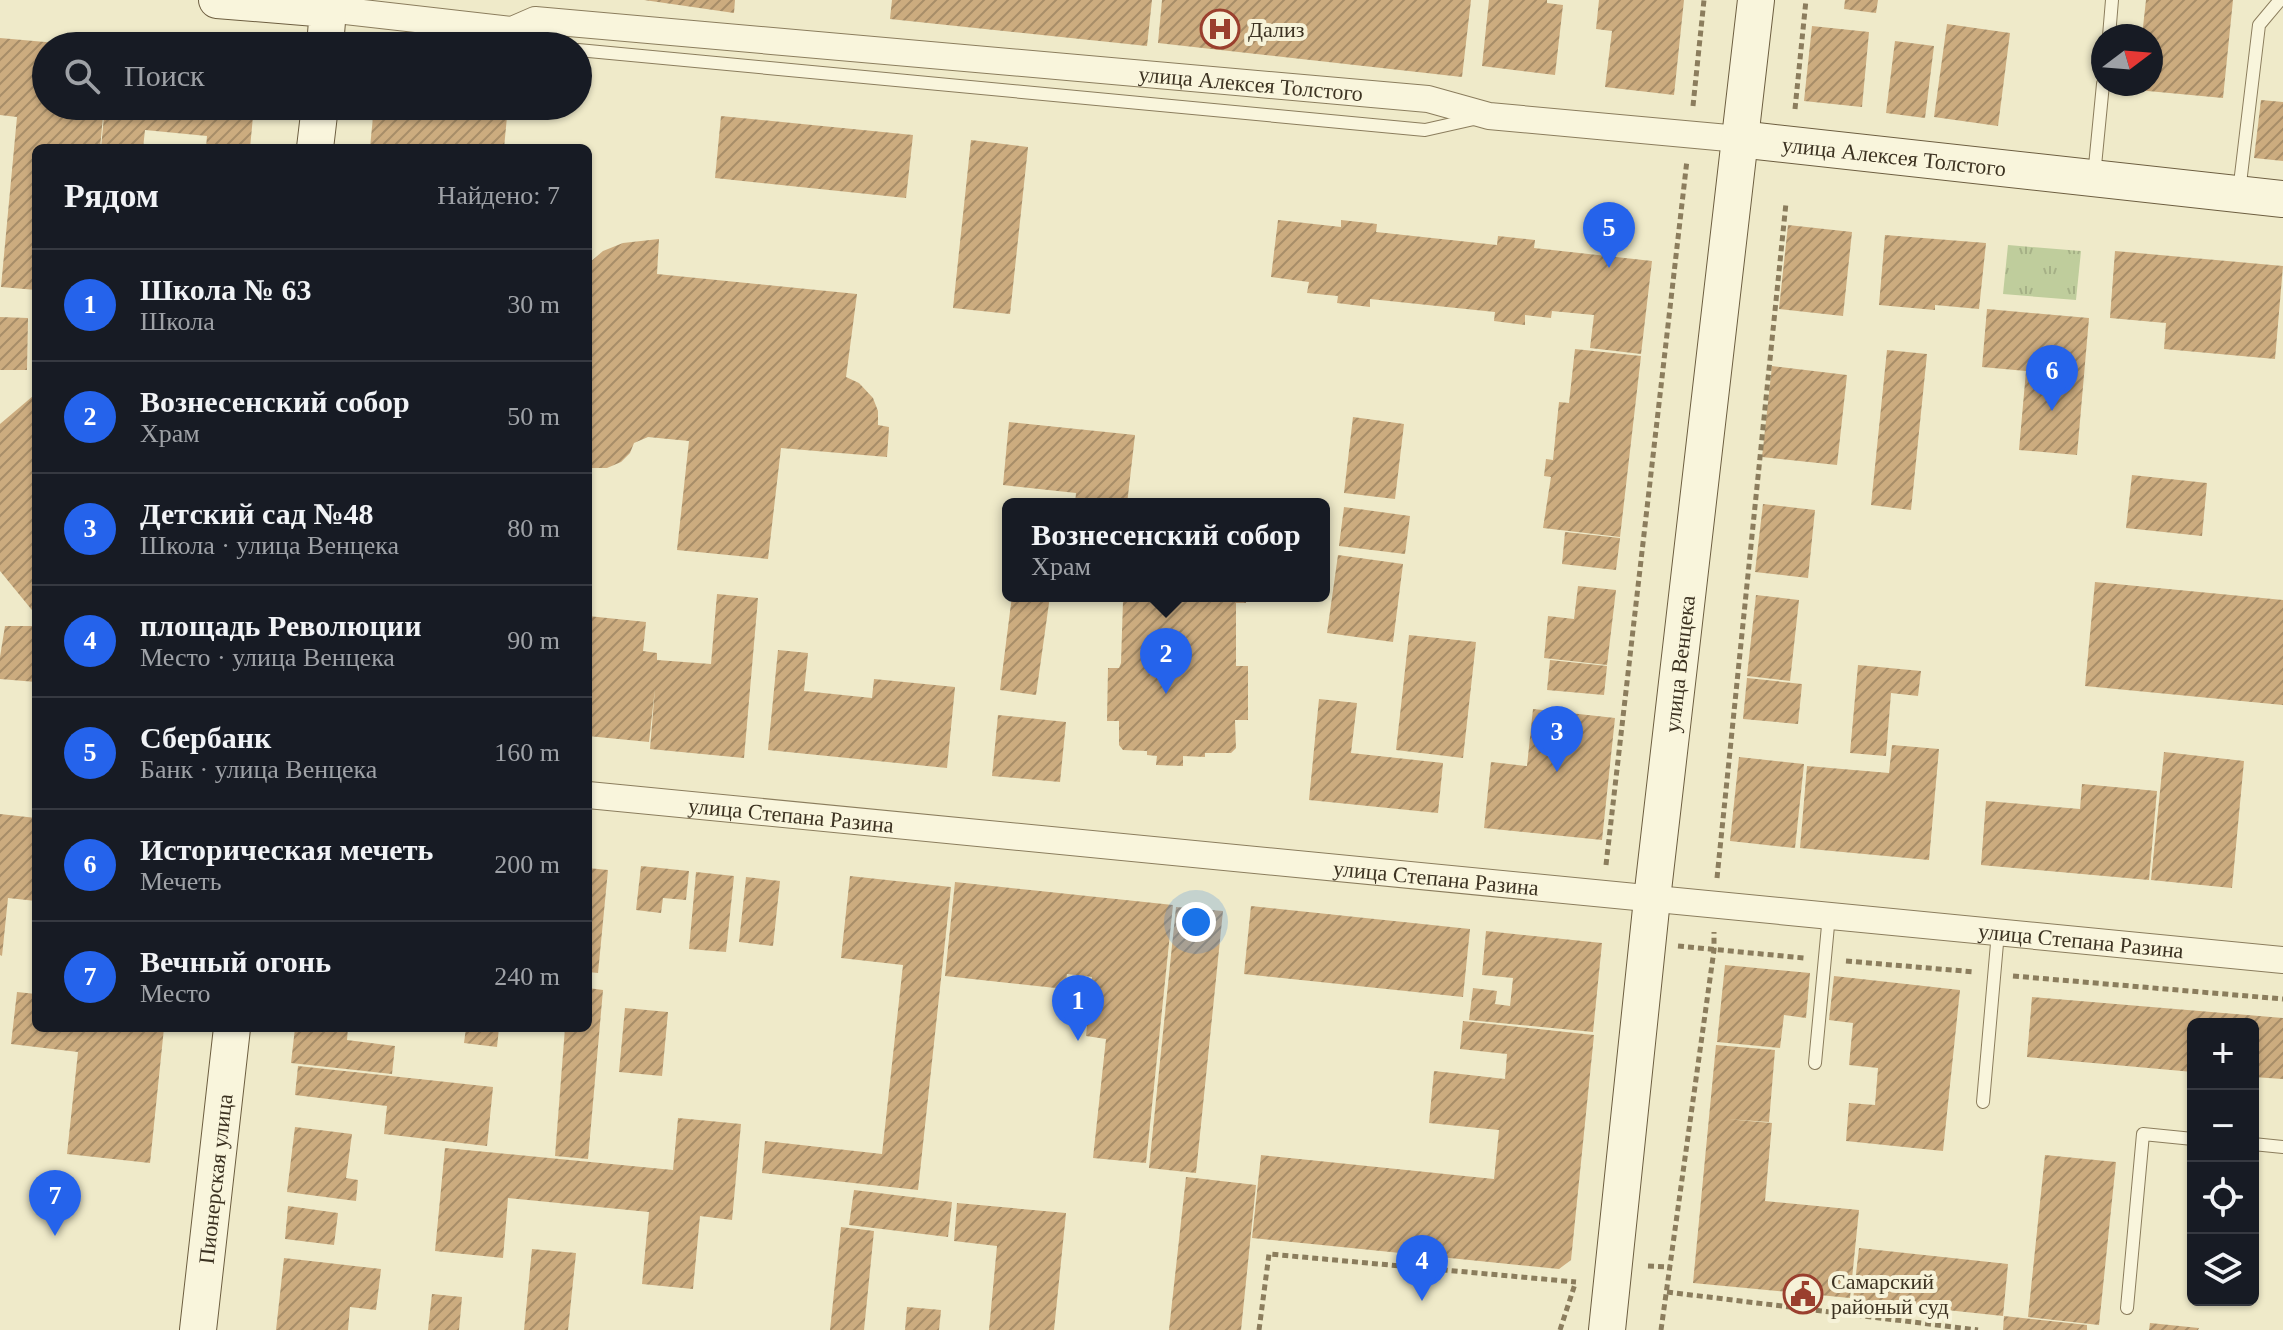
<!DOCTYPE html>
<html lang="ru">
<head>
<meta charset="utf-8">
<style>
  :root { --surface:#171b24; --page:#242831; --text:#f1f3f6; --muted:#9ea1a6; --line:#363941; --accent:#2563eb }
  body { margin:0; font-family:"Times New Roman",serif; background:var(--page); color:var(--text) }
  .controls { position:absolute; right:24px; bottom:24px; display:grid; overflow:hidden; border-radius:12px; box-shadow:0 2px 6px #0004 }
  .controls button { width:72px; height:72px; display:grid; place-items:center; padding:0; border:0; border-bottom:2px solid var(--line); background:var(--surface); color:var(--text); font:40px sans-serif }
  .compass { position:absolute; left:2091px; top:24px; width:72px; height:72px; border-radius:50%; background:var(--surface); box-shadow:0 2px 6px #0004; rotate:74deg }
  .you { position:absolute; left:1196px; top:922px; width:28px; height:28px; margin:-20px; border:6px solid #fff; border-radius:50%; background:#1a73e8; box-shadow:0 0 0 12px #1a73e833 }
  .badge { display:grid; place-items:center; width:52px; height:52px; border-radius:50%; background:var(--accent); color:#fff; font-size:26px; font-weight:700 }
  .pin { position:absolute; translate:-50% -66px; filter:drop-shadow(0 2px 4px #0008) }
  .pin::after { content:''; position:absolute; top:42px; width:28px; height:24px; background:inherit; clip-path:polygon(0 0,100% 0,50% 100%) }
  .popup { position:absolute; left:1002px; top:498px; width:328px; height:104px; box-sizing:border-box; display:grid; place-content:center; border-radius:12px; background:var(--surface); filter:drop-shadow(0 2px 6px #0005); font-size:26px; white-space:nowrap; color:var(--muted) }
  .popup b { font-size:30px; color:var(--text) }
  .popup::after { content:''; position:absolute; left:50%; top:100%; margin-left:-16px; border:16px solid transparent; border-top-color:var(--surface) }
  .list { margin:0; padding:0; list-style:none }
  h2 { display:flex; justify-content:space-between; align-items:center; height:104px; margin:0; padding:0 32px; font-size:34px }
  h2 small { font-size:26px; font-weight:400; color:var(--muted) }
  .list li { display:grid; grid-template-columns:52px 1fr auto; gap:24px; align-items:center; box-sizing:border-box; height:112px; padding:0 32px; border-top:2px solid var(--line) }
  .list b { display:block; font-size:30px; white-space:nowrap }
  .list p { margin:0; font-size:26px; white-space:nowrap; color:var(--muted) }
  .list em { font-size:26px; font-style:normal; color:var(--muted) }
  .icon { flex:none; width:44px; height:44px; fill:none; stroke:currentColor; stroke-width:2; stroke-linecap:round; stroke-linejoin:round }
  .map { position:relative; flex:none; width:2283px; height:1330px; overflow:hidden }
  .search { position:absolute; background:var(--surface); box-shadow:0 2px 6px #0004; left:32px; top:32px; width:560px; height:88px; display:flex; align-items:center; gap:20px; box-sizing:border-box; padding:0 28px; border-radius:44px; color:var(--muted); font-size:30px }
  .panel { position:absolute; background:var(--surface); box-shadow:0 2px 6px #0004; left:32px; top:144px; width:560px; height:888px; border-radius:12px }
  .map>svg:first-child { display:block }
  .grass { fill:url(#grass-tufts) }
  .building { fill:url(#building-hatch) }
  .lines { fill:none; stroke-linecap:round; stroke-linejoin:round }
  .lane-casing { stroke:#8b7d5d; stroke-width:14 }
  .street-casing { stroke:#8b7d5d; stroke-width:28 }
  .secondary-casing { stroke:#6d5e40; stroke-width:38 }
  .path { stroke:#8b7d5d; stroke-width:5; stroke-dasharray:6 4; stroke-linecap:butt }
  .lane { stroke:#f9f5dc; stroke-width:12 }
  .street { stroke:#f9f5dc; stroke-width:26 }
  .secondary { stroke:#f9f5dc; stroke-width:36 }
  .labels { text-anchor:middle; dominant-baseline:central; stroke-width:8; stroke-linejoin:round; paint-order:stroke }
  .poi-label { font-size:22px; fill:#3c3221; stroke:#f6f2d8; text-anchor:start }
  .street-label { font-size:22px; fill:#3c3221; stroke:#f6f2d8 }
</style>
</head>
<body>
<div class="map">
<svg width="2283" height="1330" viewBox="0 0 2283 1330">
  <defs>
    <pattern id="grass-tufts" width="24" height="20" patternUnits="userSpaceOnUse" patternTransform="scale(2)"><rect width="24" height="20" fill="#bfcd9c"/><path d="M3 7l-1-3M5 7V3M7 7l1-3M15 17l-1-3M17 17v-4M19 17l1-3" fill="none" stroke="#a5b086"/></pattern>
    <pattern id="building-hatch" width="6" height="6" patternUnits="userSpaceOnUse" patternTransform="scale(2)"><rect width="6" height="6" fill="#ccac7f"/><path d="M-1 1l2-2M0 6l6-6M5 7l2-2" fill="none" stroke="#a78d68"/></pattern>
  </defs>
  <rect width="100%" height="100%" fill="#efeac9"/>
  <path class="grass" d="M2008,245l73,6 -5,49 -73,-6z"/>
  <g class="building">
    <path d="M644,0h91l-1,13z"/>
    <path d="M892,0h260l-5,46 -257,-27z"/>
    <path d="M1162,0h309l-9,77 -304,-34z"/>
    <path d="M1489,0h58v3l16,2 -8,70 -73,-9z"/>
    <path d="M1599,0h85l-10,95 -69,-8 7,-56 -16,-2z"/>
    <path d="M1845,0h33l-2,13 -32,-4z"/>
    <path d="M2146,0h87l-10,98 -86,-8v-6h14v-48h-9z"/>
    <path d="M1947,24l63,9 -12,93 -64,-9z"/>
    <path d="M1812,26l57,6 -7,75 -58,-6z"/>
    <path d="M0,38l68,6v2h-22v60h58l-4,42h-64v142l-35,-3 16,-170 -17,-2z"/>
    <path d="M1895,41l39,5 -9,72 -39,-5z"/>
    <path d="M2261,100l22,2v59l-29,-3z"/>
    <path d="M105,106h149l-4,42h-44l1,-12 -62,-6 -2,18h-42z"/>
    <path d="M374,106h134l-4,42h-134z"/>
    <path d="M721,116l192,19 -7,63 -191,-20z"/>
    <path d="M971,140l57,7 -18,167 -57,-6z"/>
    <path d="M1278,220l63,7v-7l36,4 -1,8 121,13 1,-9 37,4 -1,8 118,13 -11,93 -51,-6 4,-33 -42,-4 -1,7 -26,-3v10l-31,-4 1,-9 -125,-13v8l-33,-4 1,-7 -31,-3 2,-11 -38,-5z"/>
    <path d="M1788,225l64,7 -9,84 -64,-7z"/>
    <path d="M1885,235l101,8 -7,66 -44,-4v5l-56,-5z"/>
    <path d="M659,239l-2,35 200,20 -11,83 13,6 14,15 5,13v14l11,2 -2,30 -106,-9 -13,111 -91,-9 12,-109 -41,-4 -14,6 -4,10 -9,9 -14,6h-19v-204l15,-13 20,-8z"/>
    <path d="M2115,251l168,15 -8,93 -111,-10 2,-26 -56,-5z"/>
    <path d="M1987,309l102,9 -12,137 -58,-5 7,-79 -44,-4z"/>
    <path d="M0,317l28,1 -1,52h-27z"/>
    <path d="M1575,349l66,7 -21,181 -77,-9 8,-51 -7,-1 2,-17 7,1 6,-58 10,1z"/>
    <path d="M1887,350l40,4 -16,156 -40,-5z"/>
    <path d="M1772,366l75,9 -10,90 -75,-8z"/>
    <path d="M33,396l3,3v216l-36,-44v-147z"/>
    <path d="M1353,417l51,7 -9,75 -51,-6z"/>
    <path d="M1009,422l126,13 -8,69h-52l1,-11 -73,-8z"/>
    <path d="M2132,475l75,8 -5,53 -76,-8z"/>
    <path d="M1763,504l52,6 -7,68 -53,-6z"/>
    <path d="M1344,507l66,9 -5,38 -66,-8z"/>
    <path d="M1565,532l55,6 -4,32 -54,-6z"/>
    <path d="M1338,555l65,9 -10,78 -66,-9z"/>
    <path d="M2095,582l188,18v105l-198,-19z"/>
    <path d="M1578,586l38,4 -9,75 -63,-7 4,-42 26,3z"/>
    <path d="M717,594l41,4 -14,160 -94,-9 5,-61 -6,54 -61,-6v-120l58,6 -3,29 14,2v7l54,4z"/>
    <path d="M1756,595l43,5 -9,81 -43,-5z"/>
    <path d="M1012,596h38l-14,99 -36,-5z"/>
    <path d="M1116,596h130v7h-10v63h12v54h-13l1,28 -5,5h-26v4l-22,-1v10l-27,-1 1,-9 -10,-1v-4l-24,-1 -4,-5v-24h-12l1,-53h11l2,-5 2,-62h-7z"/>
    <path d="M5,626h31v56l-36,-3v-22z"/>
    <path d="M1409,635l67,7 -13,116 -67,-8z"/>
    <path d="M778,650l30,3 -4,38 68,7 2,-19 81,8 -8,81 -179,-18z"/>
    <path d="M1550,660l57,6 -3,29 -57,-5z"/>
    <path d="M1858,665l63,6 -3,25 -27,-3 -5,63 -36,-3z"/>
    <path d="M1747,678l55,6 -4,40 -55,-5z"/>
    <path d="M1319,699l38,4 -6,50 92,10 -5,50 -129,-13z"/>
    <path d="M1533,709l82,9 -13,122 -118,-12 7,-66 36,4z"/>
    <path d="M998,715l68,7 -6,60 -68,-6z"/>
    <path d="M1892,745l47,4 -10,111 -129,-12 7,-82 82,7z"/>
    <path d="M2164,752l80,9 -12,127 -81,-8z"/>
    <path d="M1739,757l65,7 -9,84 -65,-7z"/>
    <path d="M2082,784l75,7 -8,89 -168,-15 5,-64 94,8z"/>
    <path d="M0,814l36,4v83l-28,-3 -6,58 -2,-1z"/>
    <path d="M641,866l48,5 -3,29 -23,-2 -2,15 -25,-3z"/>
    <path d="M588,868l20,2 -10,103 -10,-1z"/>
    <path d="M696,872l38,4 -8,76 -37,-3z"/>
    <path d="M850,876l101,11 -33,303 -156,-17 3,-32 117,13 21,-189 -62,-7z"/>
    <path d="M746,877l34,4 -7,65 -34,-4z"/>
    <path d="M955,882l218,23 -27,258 -53,-5 13,-119 -20,-3 6,-59 -25,-3 -2,15 -120,-13z"/>
    <path d="M1251,906l219,23 -7,68 -219,-23z"/>
    <path d="M1176,907l47,4 -27,262 -47,-5z"/>
    <path d="M1486,931l116,12 -9,89 -124,-12 4,-32 24,3 -2,13 15,2 3,-28 -31,-3z"/>
    <path d="M1725,965l85,8 -4,45 -22,-3 -4,33 -63,-6z"/>
    <path d="M1834,976l126,14 -17,161 -97,-10 3,-38 26,2 3,-37 -29,-3 4,-42 -24,-3z"/>
    <path d="M588,988l15,2 -15,169 -33,-3 10,-128h23z"/>
    <path d="M17,992l19,2v34h128l-14,135 -83,-9 11,-102 -67,-8z"/>
    <path d="M2032,997l251,21v61l-30,-2v-53h-60v48l-166,-15z"/>
    <path d="M625,1008l43,4 -6,64 -43,-4z"/>
    <path d="M1463,1021l131,14 -23,225 -12,9 -307,-31 9,-83 233,24 5,-49 -70,-7 5,-52 71,8 2,-25 -47,-5z"/>
    <path d="M295,1028h53l-1,12 48,6 -3,28 -101,-11z"/>
    <path d="M466,1028h33l-2,19 -33,-4z"/>
    <path d="M1716,1045l59,5 -6,72 -43,-3 46,4 -7,78 94,9 -9,88 -157,-15z"/>
    <path d="M298,1066l195,21 -6,59 -103,-12 3,-28 -92,-11z"/>
    <path d="M678,1118l63,6 -9,96 -32,-4 -7,73 -51,-5 7,-72 -141,-14 -5,60 -68,-7 10,-103 228,22z"/>
    <path d="M295,1127l57,7 -6,44 12,2 -2,21 -69,-9z"/>
    <path d="M2045,1155l71,7 -17,163 -71,-8z"/>
    <path d="M1186,1177l70,8 -15,145h-72z"/>
    <path d="M854,1190l98,12 -4,35 -99,-12z"/>
    <path d="M957,1203l109,10 -12,117h-65l8,-84 -43,-5z"/>
    <path d="M288,1206l50,7 -4,32 -49,-6z"/>
    <path d="M841,1227l33,4 -10,99h-34z"/>
    <path d="M1859,1248l149,16 -5,52 -150,-16z"/>
    <path d="M532,1249l44,4 -8,77h-44z"/>
    <path d="M284,1258l97,11 -5,41 -26,-3 -2,23h-72z"/>
    <path d="M432,1294l30,3 -3,33h-31z"/>
    <path d="M907,1307l34,3 -2,20h-34z"/>
    <path d="M2004,1316l83,9v5h-84z"/>
    <path d="M2150,1323l49,5 -1,2h-49z"/>
  </g>
  <g class="lines">
    <g class="lane-casing">
      <g id="lane">
        <path d="M517,32l34,14"/>
        <path d="M2109,36l3,-36"/>
        <path d="M578,50l847,80 49,-11"/>
        <path d="M2094,176l9,-92"/>
        <path d="M2239,192l20,-167 21,-25"/>
        <path d="M1815,1063l14,-148"/>
        <path d="M1983,1102l15,-170"/>
        <path d="M2253,1144l30,3"/>
        <path d="M2127,1308l16,-174 50,5"/>
      </g>
    </g>
    <g class="street-casing">
      <g id="street">
        <path id="s1" d="M329,0l-1,9 184,21 23,-10 893,79 61,17 250,23"/>
        <path id="s2" d="M588,795l1695,165"/>
      </g>
    </g>
    <g class="secondary-casing">
      <g id="secondary">
        <path d="M217,0l111,9 -3,37"/>
        <path id="s3" d="M1739,139l544,60"/>
        <path d="M315,148l5,-42"/>
        <path id="s4" d="M198,1330l34,-302"/>
        <path id="s5" d="M1607,1330l45,-431 104,-899"/>
      </g>
    </g>
    <g class="path">
      <path d="M1693,106l11,-106"/>
      <path d="M1795,109l11,-109"/>
      <path d="M1606,865l81,-705"/>
      <path d="M1717,878l69,-675"/>
      <path d="M1678,946l126,12"/>
      <path d="M1846,961l129,11"/>
      <path d="M2013,976l270,23"/>
      <path d="M1648,1266l22,1"/>
      <path d="M1667,1292l311,38"/>
      <path d="M1259,1330l10,-76 307,28"/>
      <path d="M1560,1330l15,-46"/>
      <path d="M1661,1330l53,-380v-18"/>
    </g>
    <use href="#lane" class="lane"/>
    <use href="#street" class="street"/>
    <use href="#secondary" class="secondary"/>
  </g>
  <defs>
    <g id="hospital-ring" transform="scale(2)"><circle r="9.5" fill="#f6f2d8" stroke="#9a3f2e" stroke-width="1.5"/><path d="M-5-5h3v3.5h4V-5h3V5h-3V1.5h-4V5h-3Z" fill="#9a3f2e"/></g>
    <g id="civic-ring" transform="scale(2)"><circle r="9.5" fill="#f6f2d8" stroke="#9a3f2e" stroke-width="1.5"/><path d="M-.6-6.5H3V-4.5H.6V-3L4-1V1h2V6H-6V1h2V-1L-.6-3ZM-1.2 2.5V6h2.4V2.5Z" fill="#9a3f2e"/></g>
  </defs>
  <g fill-rule="evenodd">
    <use href="#hospital-ring" x="1220" y="29"/>
    <use href="#civic-ring" x="1803" y="1294"/>
  </g>
  <g class="labels">
    <g class="poi-label">
      <text x="1248" y="29">Дализ</text>
      <text x="1831" y="1281">Самарский<tspan x="1831" dy="25">районый суд</tspan></text>
    </g>
    <g class="street-label">
      <text stroke="none"><textPath href="#s1" startOffset="938">улица Алексея Толстого</textPath></text>
      <text stroke="none"><textPath href="#s3" startOffset="156">улица Алексея Толстого</textPath></text>
      <text stroke="none"><textPath href="#s5" startOffset="670">улица Венцека</textPath></text>
      <text stroke="none"><textPath href="#s2" startOffset="204">улица Степана Разина</textPath></text>
      <text stroke="none"><textPath href="#s2" startOffset="852">улица Степана Разина</textPath></text>
      <text stroke="none"><textPath href="#s2" startOffset="1500">улица Степана Разина</textPath></text>
      <text stroke="none"><textPath href="#s4" startOffset="152">Пионерская улица</textPath></text>
    </g>
  </g>
</svg>
<div class="controls">
<button>+</button>
<button>−</button>
<button><svg class="icon" aria-label="locate" viewBox="0 0 24 24"><circle cx="12" cy="12" r="6"/><path d="M12 2v4M12 18v4M2 12h4M18 12h4"/></svg></button>
<button><svg class="icon" aria-label="layers" viewBox="0 0 24 24"><path d="M12 4l9 5-9 5-9-5zM3 14l9 5 9-5"/></svg></button>
</div>
<svg class="compass" viewBox="-18 -18 36 36"><path d="M0-13l5 13h-10z" fill="#e53935"/><path d="M0 13l5-13h-10z" fill="#9ea1a6"/></svg>
<div class="you"></div>
<div class="pin badge" style="left:1078px;top:1041px">1</div>
<div class="pin badge" style="left:1166px;top:694px">2</div>
<div class="popup"><b>Вознесенский собор</b>Храм</div>
<div class="pin badge" style="left:1557px;top:772px">3</div>
<div class="pin badge" style="left:1422px;top:1301px">4</div>
<div class="pin badge" style="left:1609px;top:268px">5</div>
<div class="pin badge" style="left:2052px;top:411px">6</div>
<div class="pin badge" style="left:55px;top:1236px">7</div>
<div class="search"><svg class="icon" aria-label="search" viewBox="0 0 24 24"><circle cx="10" cy="10" r="6"/><path d="M15 15l6 6"/></svg>Поиск</div>
<section class="panel">
<h2>Рядом<small>Найдено: 7</small></h2>
<ul class="list">
<li><span class="badge">1</span><div><b>Школа № 63</b><p>Школа</p></div><em>30 m</em></li>
<li><span class="badge">2</span><div><b>Вознесенский собор</b><p>Храм</p></div><em>50 m</em></li>
<li><span class="badge">3</span><div><b>Детский сад №48</b><p>Школа · улица Венцека</p></div><em>80 m</em></li>
<li><span class="badge">4</span><div><b>площадь Революции</b><p>Место · улица Венцека</p></div><em>90 m</em></li>
<li><span class="badge">5</span><div><b>Сбербанк</b><p>Банк · улица Венцека</p></div><em>160 m</em></li>
<li><span class="badge">6</span><div><b>Историческая мечеть</b><p>Мечеть</p></div><em>200 m</em></li>
<li><span class="badge">7</span><div><b>Вечный огонь</b><p>Место</p></div><em>240 m</em></li>
</ul>
</section>
</div>
</body>
</html>
